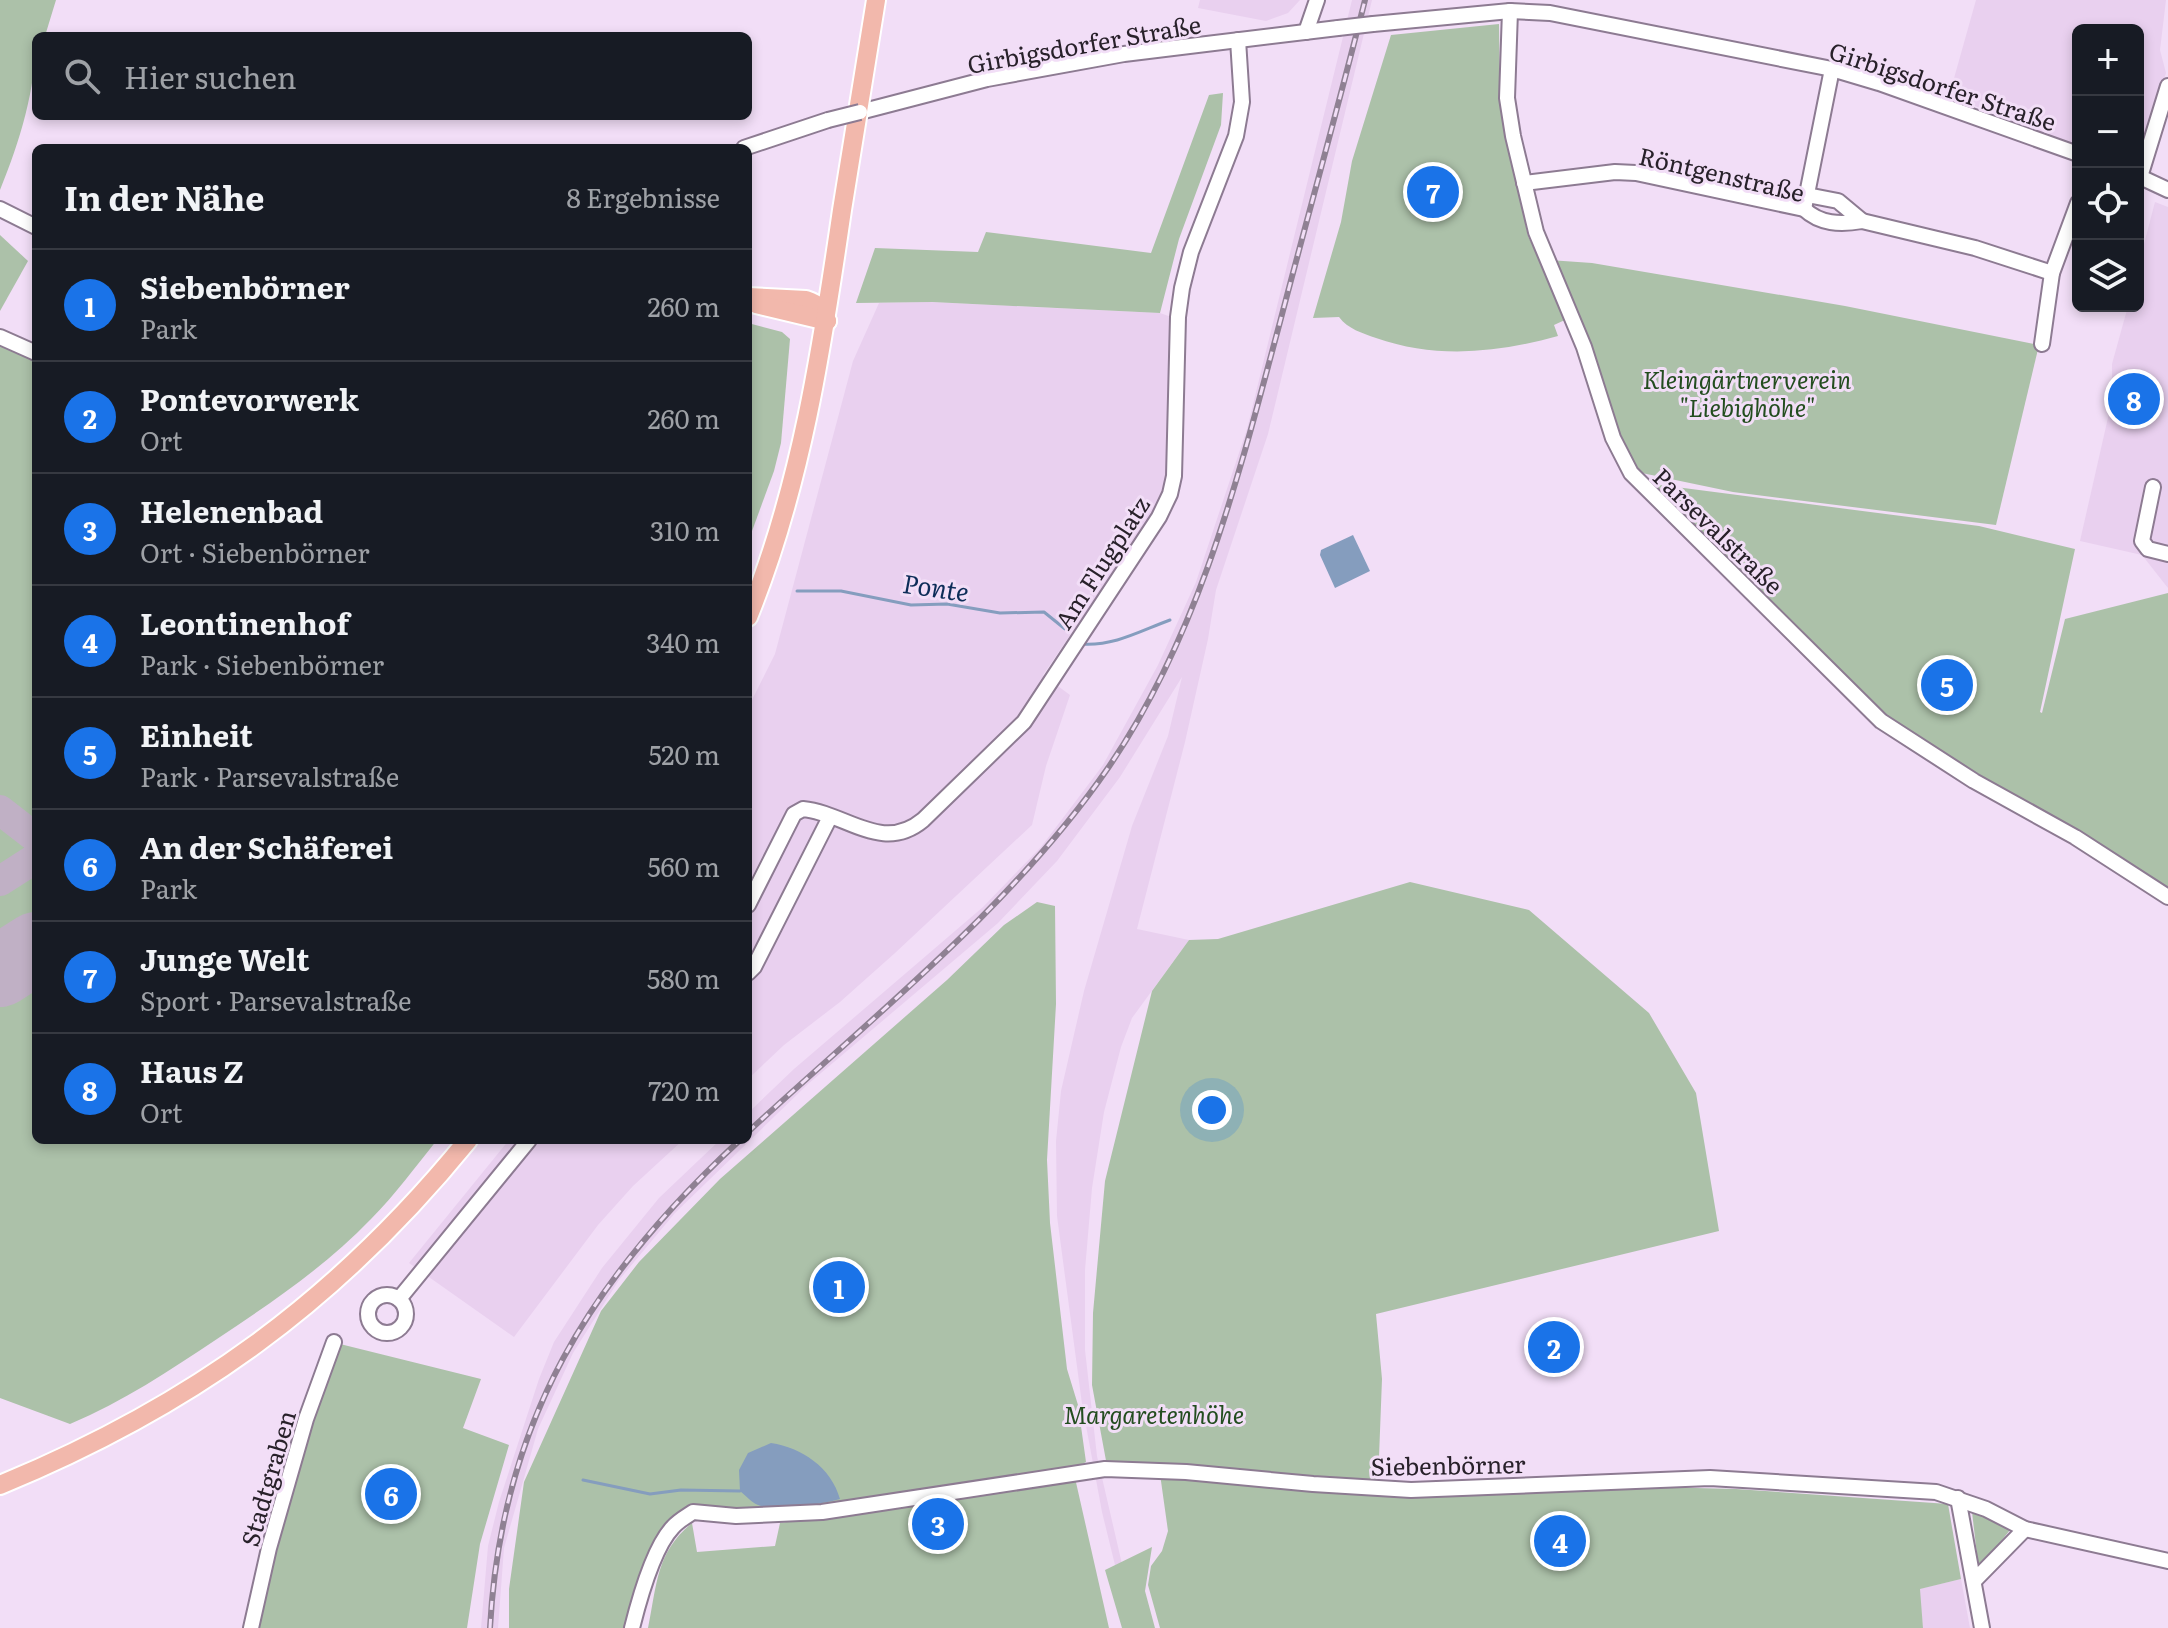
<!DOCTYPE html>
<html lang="de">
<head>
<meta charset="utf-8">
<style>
  :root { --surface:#171b24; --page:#20242c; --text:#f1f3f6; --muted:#9ea1a6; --line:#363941; --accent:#1a73e8 }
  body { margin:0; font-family:Literata,serif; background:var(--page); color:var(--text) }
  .controls { position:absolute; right:24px; top:24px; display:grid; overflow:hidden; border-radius:12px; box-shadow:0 4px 12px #0003 }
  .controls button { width:72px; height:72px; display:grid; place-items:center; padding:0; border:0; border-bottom:2px solid var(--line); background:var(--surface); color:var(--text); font:40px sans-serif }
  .you { position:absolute; left:1212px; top:1110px; width:28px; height:28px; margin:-20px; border:6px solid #fff; border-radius:50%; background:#1a73e8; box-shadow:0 0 0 12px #1a73e833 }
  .badge { display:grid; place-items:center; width:52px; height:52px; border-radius:50%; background:var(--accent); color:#fff; font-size:26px; font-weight:700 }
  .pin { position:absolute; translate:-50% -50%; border:4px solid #fff; box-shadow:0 2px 8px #0006 }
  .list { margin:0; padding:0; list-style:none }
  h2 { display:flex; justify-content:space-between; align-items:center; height:104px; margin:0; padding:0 32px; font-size:34px }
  h2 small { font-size:26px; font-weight:400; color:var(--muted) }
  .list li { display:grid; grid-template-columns:52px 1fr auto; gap:24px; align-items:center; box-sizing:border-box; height:112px; padding:0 32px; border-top:2px solid var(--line) }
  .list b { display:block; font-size:30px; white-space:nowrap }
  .list p { margin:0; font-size:26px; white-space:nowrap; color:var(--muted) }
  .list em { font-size:26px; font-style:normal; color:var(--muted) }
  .icon { flex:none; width:44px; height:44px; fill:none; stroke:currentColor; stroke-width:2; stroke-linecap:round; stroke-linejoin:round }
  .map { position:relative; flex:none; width:2168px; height:1628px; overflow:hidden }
  .search { position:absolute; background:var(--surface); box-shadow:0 4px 12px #0003; left:32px; top:32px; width:720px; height:88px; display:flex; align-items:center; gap:20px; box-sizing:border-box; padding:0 28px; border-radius:12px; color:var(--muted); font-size:30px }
  .panel { position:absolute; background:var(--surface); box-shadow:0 4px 12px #0003; left:32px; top:144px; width:720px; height:1000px; border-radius:12px }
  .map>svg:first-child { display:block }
  .built { fill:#e9d0ef }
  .green { fill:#acc1a9 }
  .water { fill:#859dbe }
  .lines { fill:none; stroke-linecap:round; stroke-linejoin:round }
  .stream { stroke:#859dbe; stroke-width:3 }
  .taxiway { stroke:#c0b0c5; stroke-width:30 }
  .runway { stroke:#c0b0c5; stroke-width:72 }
  .minor-casing { stroke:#8d7b92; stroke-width:18 }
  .major-casing { stroke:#fff; stroke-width:22 }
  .minor { stroke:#fff; stroke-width:14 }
  .major { stroke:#f2b8ac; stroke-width:18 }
  .rail-casing { stroke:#8f8193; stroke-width:6 }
  .rail { stroke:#f2def7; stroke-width:3; stroke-dasharray:9; stroke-linecap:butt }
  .minor-bridge-casing { stroke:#8d7b92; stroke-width:18; stroke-linecap:butt }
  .minor-bridge { stroke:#fff; stroke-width:14 }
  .labels { text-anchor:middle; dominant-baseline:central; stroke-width:6; stroke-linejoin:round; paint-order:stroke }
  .street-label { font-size:24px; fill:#28212a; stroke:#f2def7 }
  .park-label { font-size:24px; font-style:italic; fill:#234d1f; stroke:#f2def7 }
  .water-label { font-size:26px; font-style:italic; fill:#0d2d58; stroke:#f2def7 }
</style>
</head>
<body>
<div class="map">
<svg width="2168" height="1628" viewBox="0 0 2168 1628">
  <rect width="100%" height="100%" fill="#f2def7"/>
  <g class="built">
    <path d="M1200,0h100l-12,13 -22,8 -68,-13z"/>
    <path d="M1352,0h20l-104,434 -52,156 -8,49 -23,103 -48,187 52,11 -57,78 -11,29 -17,65 -12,76 -7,82v80l12,106 25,108 -7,1 -13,-53 -20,-108 -25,-188 -1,-75 5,-50 23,-100 48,-165 36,-90 14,-59 -62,100 -63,84 -59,62 -190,161 -133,129 -56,67 -46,73 -35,76 -34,119 -6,80h-17l7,-82 11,-44 40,-123 15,-37 48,-74 57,-70 61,-58h28v-27l46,-44 189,-162 58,-60 62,-82 55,-100 38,-83 51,-153z"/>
    <path d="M1976,0h190l-6,50 6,23 -28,82v-125h-60v116l-129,-50z"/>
    <path d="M2155,202l13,5v381l-26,-33 -62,-14 32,-141v-36l16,-58h10v-39z"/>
    <path d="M929,302l231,11 14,5 -7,175 -124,182 27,20 -24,71 -14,59 -137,128 -55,49 -56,43 -36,34v-371l27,-54 78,-293 26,-58z"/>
    <path d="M509,1140h174l-50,46 -35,39 -84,112 -105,-74z"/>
    <path d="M1961,1579l9,49h-47l-4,-39z"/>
  </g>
  <g class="green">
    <path d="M0,0h56l-11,36h-9c0,53 -16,105 -36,154z"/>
    <path d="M1499,24l1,75 28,137 39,83 -13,6 4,11c-61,17 -122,23 -182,2 -14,-5 -28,-9 -37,-21l-26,1 28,-96 11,-61 39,-126z"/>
    <path d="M1223,93l-2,32 -42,114 -19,74 -228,-11 -76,1 19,-55 103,4 8,-20 165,21 58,-158z"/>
    <path d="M0,235l28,26 -28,50z"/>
    <path d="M1549,260l43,3 253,43 194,39 -43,180 -263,-33 -96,-20 -15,-22z"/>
    <path d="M748,323l34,9 8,7 -9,104 -7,28 -26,71z"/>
    <path d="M0,344l36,15v781h401c-21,26 -42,55 -66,79 -45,47 -100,84 -154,120 -47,31 -94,63 -147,85l-70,-26z"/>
    <path d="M1645,483l334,43 96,23 -35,163 2,1 23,-94 103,-26v301l-274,-166z"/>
    <path d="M1410,882l119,28 120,103 47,80 23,138 -343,83 6,65 -4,104 -271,-17 -15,-81 1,-72 12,-132 47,-190 37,-51 29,-1z"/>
    <path d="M1037,902l18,4 1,98 -9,156 3,63 17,146 11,36 8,57 -10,5 -194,32 -105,13 -85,-3 -25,19 -39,100h-119v-39l15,-107 77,-171 38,-49 81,-83 227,-199 57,-55z"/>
    <path d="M336,1343l145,36 -18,49 46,17 -29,99 -13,84h-213l17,-81z"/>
    <path d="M1160,1474l237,22 258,-9 81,2 212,15 13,75 -41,10 3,39h-763l-12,-43 3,-19 11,-15 6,-20z"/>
    <path d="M1075,1478l34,150h-461c9,-43 8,-76 44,-105l5,29 78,-6 5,-23z"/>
    <path d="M1974,1511l36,19 -28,35 -4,-2 -6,-51z"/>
    <path d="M1152,1547l-7,44 10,37h-33l-17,-58z"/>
  </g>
  <g class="water">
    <path d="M1353,535l17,36 -35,17 -15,-33 1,-5z"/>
    <path d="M771,1443c31,5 60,24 69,56 -23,6 -55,11 -79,7 -8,-2 -14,-9 -21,-15l-1,-21 9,-17z"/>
  </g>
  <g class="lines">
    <g class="stream">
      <path d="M797,591h44l70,14 36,-1 53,9 44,-1 21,17"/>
      <path d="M1082,644c33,2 58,-13 88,-24"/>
      <path d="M583,1480l67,14 31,-4 59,1"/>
    </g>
    <g class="taxiway">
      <path d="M0,810l36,28"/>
      <path d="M0,881l36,-23"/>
    </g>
    <path class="runway" d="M0,971l36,-23"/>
    <g class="minor-casing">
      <g id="minor">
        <path d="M1510,11l-3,87 6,38 23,96 48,115 29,91 18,35 250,248 93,60 101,56 93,60"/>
        <path d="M1373,24l137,-13 40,2 282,56 47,14 199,71"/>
        <path d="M1306,32l11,-32"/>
        <path d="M860,112l127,-33 137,-25 214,-26"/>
        <path d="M744,148l84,-28"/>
        <path d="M2138,176l30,14"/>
        <path d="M2140,177l28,-91"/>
        <path d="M1524,183l91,-11 21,1 168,36c16,15 36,16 58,12l113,27 77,25"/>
        <path d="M1807,195l31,6 24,20"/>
        <path d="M0,209l36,18"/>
        <path d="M1804,209l28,-140"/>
        <path d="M0,337l36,16"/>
        <path d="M2042,344l10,-71 26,-70"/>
        <path d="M2153,487l-11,54 6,8 20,5"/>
        <path d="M748,905l46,-91 9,-5c43,4 79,45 120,11l101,-98 135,-205 11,-23 4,-18 4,-159 4,-29 9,-36 45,-116 6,-34 -4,-62"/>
        <path d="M748,973l6,-6 76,-150"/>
        <circle cx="387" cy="1314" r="19"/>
        <path d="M399,1299l130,-159"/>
        <path d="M1958,1498l24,130"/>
        <path d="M1974,1581l51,-52"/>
        <path d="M251,1628l18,-80 37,-129 28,-77"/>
        <path d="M632,1628c7,-28 21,-80 41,-101 5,-6 14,-11 20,-15l43,4 86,-4 283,-43 81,3 127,12 98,6 299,-12 226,14 50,17 39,20 143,32"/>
      </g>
    </g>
    <g class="major-casing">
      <g id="major">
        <path d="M748,297l58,3c12,4 17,9 21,21"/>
        <path d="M756,304l71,17"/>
        <path d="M748,617c53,-130 74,-269 94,-407 11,-70 23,-140 34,-210"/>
        <path d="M0,1485c192,-79 337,-184 468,-345"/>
      </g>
    </g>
    <use href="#minor" class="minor"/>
    <use href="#major" class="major"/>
    <g class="rail-casing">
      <g id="rail">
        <path d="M748,1132c122,-113 266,-227 360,-364 92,-135 130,-290 172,-446 28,-107 58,-214 85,-322"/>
        <path d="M490,1628c11,-207 101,-350 250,-488"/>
      </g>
    </g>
    <use href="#rail" class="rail"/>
    <g class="minor-bridge-casing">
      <g id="minor-bridge">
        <path d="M1338,28l35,-4"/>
        <path d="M828,120l32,-8"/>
      </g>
    </g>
    <use href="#minor-bridge" class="minor-bridge"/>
  </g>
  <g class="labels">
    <g class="street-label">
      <text transform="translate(1084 43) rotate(-10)">Girbigsdorfer Straße</text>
      <text transform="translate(1943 85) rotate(18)">Girbigsdorfer Straße</text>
      <text transform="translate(1722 173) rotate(13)">Röntgenstraße</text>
      <text transform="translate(1719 530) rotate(44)">Parsevalstraße</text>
      <text transform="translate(1101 562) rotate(-57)">Am Flugplatz</text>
      <text transform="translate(1448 1464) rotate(-1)">Siebenbörner</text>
      <text transform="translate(267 1478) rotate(-74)">Stadtgraben</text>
    </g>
    <g class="park-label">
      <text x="1747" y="378">Kleingärtnerverein<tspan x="1747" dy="28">"Liebighöhe"</tspan></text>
      <text x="1154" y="1413">Margaretenhöhe</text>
    </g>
    <g class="water-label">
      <text transform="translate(936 586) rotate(8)">Ponte</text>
    </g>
  </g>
</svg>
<div class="controls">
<button>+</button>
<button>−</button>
<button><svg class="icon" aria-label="locate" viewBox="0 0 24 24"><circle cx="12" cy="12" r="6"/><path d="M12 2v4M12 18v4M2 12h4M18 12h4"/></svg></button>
<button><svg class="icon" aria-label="layers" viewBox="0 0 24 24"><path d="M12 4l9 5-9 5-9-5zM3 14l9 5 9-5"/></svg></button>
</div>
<div class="you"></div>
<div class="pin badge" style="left:839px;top:1287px">1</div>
<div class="pin badge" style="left:1554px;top:1347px">2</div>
<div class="pin badge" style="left:938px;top:1524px">3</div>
<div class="pin badge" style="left:1560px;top:1541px">4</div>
<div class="pin badge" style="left:1947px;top:685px">5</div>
<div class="pin badge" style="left:391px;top:1494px">6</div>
<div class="pin badge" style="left:1433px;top:192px">7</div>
<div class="pin badge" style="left:2134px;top:399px">8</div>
<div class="search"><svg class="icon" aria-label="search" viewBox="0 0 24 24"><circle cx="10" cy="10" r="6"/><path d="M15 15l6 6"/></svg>Hier suchen</div>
<section class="panel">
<h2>In der Nähe<small>8 Ergebnisse</small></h2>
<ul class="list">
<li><span class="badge">1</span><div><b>Siebenbörner</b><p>Park</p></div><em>260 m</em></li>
<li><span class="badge">2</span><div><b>Pontevorwerk</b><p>Ort</p></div><em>260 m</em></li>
<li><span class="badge">3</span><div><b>Helenenbad</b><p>Ort · Siebenbörner</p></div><em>310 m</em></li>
<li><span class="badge">4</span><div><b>Leontinenhof</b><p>Park · Siebenbörner</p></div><em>340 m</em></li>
<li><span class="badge">5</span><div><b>Einheit</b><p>Park · Parsevalstraße</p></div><em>520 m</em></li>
<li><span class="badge">6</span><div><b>An der Schäferei</b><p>Park</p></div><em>560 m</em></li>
<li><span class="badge">7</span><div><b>Junge Welt</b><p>Sport · Parsevalstraße</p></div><em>580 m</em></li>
<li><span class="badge">8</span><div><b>Haus Z</b><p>Ort</p></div><em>720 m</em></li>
</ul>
</section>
</div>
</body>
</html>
